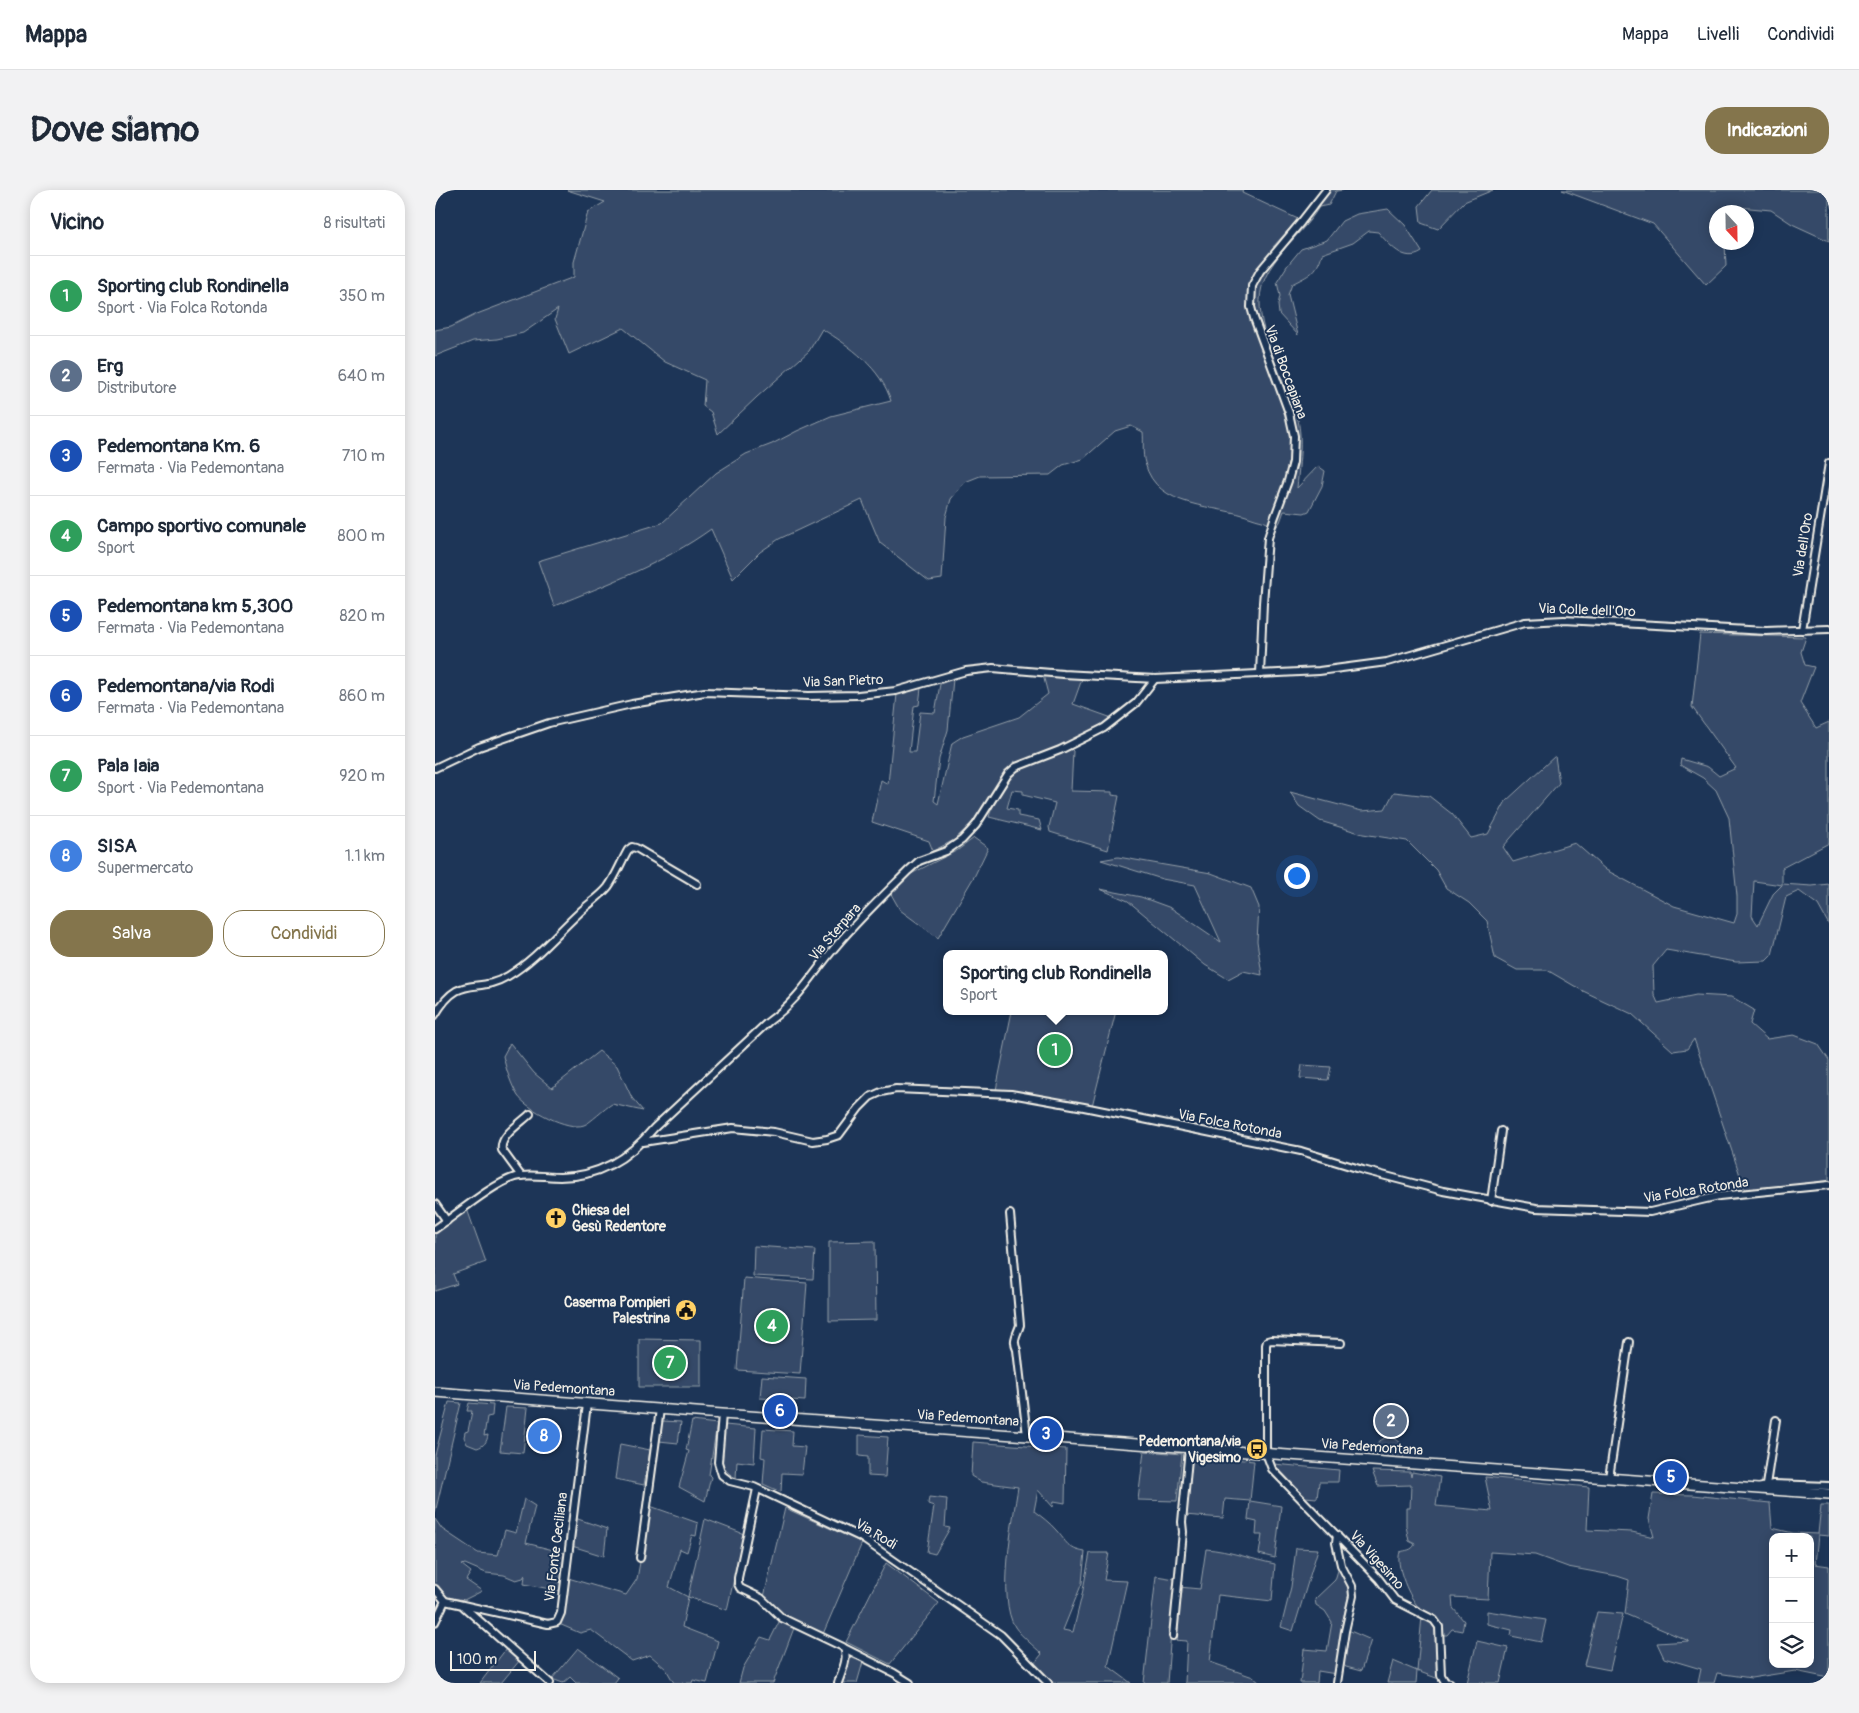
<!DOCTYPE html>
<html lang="it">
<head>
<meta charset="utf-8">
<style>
  :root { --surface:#fff; --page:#f2f2f3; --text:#1f2937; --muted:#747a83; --line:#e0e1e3; --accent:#84754c }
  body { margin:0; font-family:Pangolin,sans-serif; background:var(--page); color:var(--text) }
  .controls { position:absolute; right:15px; bottom:15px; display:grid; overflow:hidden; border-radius:10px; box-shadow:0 2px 12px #0003 }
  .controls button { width:45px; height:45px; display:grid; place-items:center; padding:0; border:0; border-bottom:1px solid var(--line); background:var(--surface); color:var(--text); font:25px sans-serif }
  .compass { position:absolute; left:1274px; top:15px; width:45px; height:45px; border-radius:50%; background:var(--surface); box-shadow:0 2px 12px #0003; rotate:158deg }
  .scale { position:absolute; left:15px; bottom:12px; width:86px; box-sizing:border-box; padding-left:5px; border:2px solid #f4f1e8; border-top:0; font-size:14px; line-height:18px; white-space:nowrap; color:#f4f1e8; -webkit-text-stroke:4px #1d3557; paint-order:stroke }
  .you { position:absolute; left:861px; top:685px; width:18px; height:18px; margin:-12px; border:4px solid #fff; border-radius:50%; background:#1a73e8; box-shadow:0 0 0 8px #1a73e833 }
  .badge { display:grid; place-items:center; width:32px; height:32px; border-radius:50%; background:var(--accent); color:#fff; font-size:16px; font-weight:700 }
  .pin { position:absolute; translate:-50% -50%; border:2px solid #fff; box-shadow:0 1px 5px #0006 }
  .popup { position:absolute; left:508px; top:760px; width:225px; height:65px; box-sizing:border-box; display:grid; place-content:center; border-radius:10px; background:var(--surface); filter:drop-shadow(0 1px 4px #0005); font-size:16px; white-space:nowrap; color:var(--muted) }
  .popup b { font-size:19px; color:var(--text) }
  .popup::after { content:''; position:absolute; left:50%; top:100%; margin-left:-10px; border:10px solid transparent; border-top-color:var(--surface) }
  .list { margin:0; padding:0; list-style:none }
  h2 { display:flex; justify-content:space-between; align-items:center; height:65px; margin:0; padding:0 20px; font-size:21px }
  h2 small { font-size:16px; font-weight:400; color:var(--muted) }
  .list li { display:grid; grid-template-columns:32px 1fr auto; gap:15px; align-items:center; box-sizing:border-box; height:80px; padding:0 20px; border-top:1px solid var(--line) }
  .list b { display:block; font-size:19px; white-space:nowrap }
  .list p { margin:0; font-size:16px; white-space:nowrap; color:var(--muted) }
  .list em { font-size:16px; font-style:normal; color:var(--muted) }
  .actions { display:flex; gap:10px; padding:15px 20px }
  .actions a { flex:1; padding:11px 0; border:1px solid var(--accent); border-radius:20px; text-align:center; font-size:18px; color:var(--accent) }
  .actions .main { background:var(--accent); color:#fff }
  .icon { flex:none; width:28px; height:28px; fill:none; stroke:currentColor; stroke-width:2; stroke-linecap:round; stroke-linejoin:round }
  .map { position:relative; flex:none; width:1394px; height:1493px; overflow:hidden; border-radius:20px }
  header { display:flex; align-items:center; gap:30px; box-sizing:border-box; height:70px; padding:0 25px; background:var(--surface); border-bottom:1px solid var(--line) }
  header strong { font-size:24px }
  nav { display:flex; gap:28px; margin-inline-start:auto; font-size:18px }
  .intro { display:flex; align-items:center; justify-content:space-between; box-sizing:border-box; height:120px; padding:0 30px }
  h1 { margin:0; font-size:35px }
  .button { padding:12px 22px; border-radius:20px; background:var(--accent); color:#fff; font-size:18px; font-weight:700 }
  main { display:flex; gap:30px; padding:0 30px }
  aside { flex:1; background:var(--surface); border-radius:20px; box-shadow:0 2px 12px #0003 }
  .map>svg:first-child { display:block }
  .green { fill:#354a67; stroke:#949ea8; fill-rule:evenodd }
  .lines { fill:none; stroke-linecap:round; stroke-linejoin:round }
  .street-casing { stroke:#f4f1e8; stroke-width:10 }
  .secondary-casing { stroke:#f4f1e8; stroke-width:12 }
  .street { stroke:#1d3557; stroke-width:6 }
  .secondary { stroke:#1d3557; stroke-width:9 }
  .labels { text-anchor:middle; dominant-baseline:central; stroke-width:4; stroke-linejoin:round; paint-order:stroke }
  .street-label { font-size:14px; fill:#f4f1e8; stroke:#1d3557 }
  .poi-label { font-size:14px; font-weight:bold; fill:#f4f1e8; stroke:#1d3557; text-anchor:end }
</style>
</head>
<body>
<header>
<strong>Mappa</strong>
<nav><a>Mappa</a><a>Livelli</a><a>Condividi</a></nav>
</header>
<div class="intro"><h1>Dove siamo</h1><a class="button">Indicazioni</a></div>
<main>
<aside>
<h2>Vicino<small>8 risultati</small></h2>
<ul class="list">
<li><span class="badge" style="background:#2e9e5b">1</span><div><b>Sporting club Rondinella</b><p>Sport · Via Folca Rotonda</p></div><em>350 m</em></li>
<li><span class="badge" style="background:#5c6f8a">2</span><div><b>Erg</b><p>Distributore</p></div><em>640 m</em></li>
<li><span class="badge" style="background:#1a4fb4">3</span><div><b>Pedemontana Km. 6</b><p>Fermata · Via Pedemontana</p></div><em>710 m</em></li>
<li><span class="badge" style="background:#2e9e5b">4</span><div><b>Campo sportivo comunale</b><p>Sport</p></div><em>800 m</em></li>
<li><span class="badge" style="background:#1a4fb4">5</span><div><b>Pedemontana km 5,300</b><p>Fermata · Via Pedemontana</p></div><em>820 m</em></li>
<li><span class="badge" style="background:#1a4fb4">6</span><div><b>Pedemontana/via Rodi</b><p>Fermata · Via Pedemontana</p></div><em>860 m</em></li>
<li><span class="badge" style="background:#2e9e5b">7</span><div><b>Pala Iaia</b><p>Sport · Via Pedemontana</p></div><em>920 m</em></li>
<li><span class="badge" style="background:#3f7fe0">8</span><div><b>SISA</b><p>Supermercato</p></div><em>1.1 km</em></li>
</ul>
<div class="actions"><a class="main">Salva</a><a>Condividi</a></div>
</aside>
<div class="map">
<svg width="1394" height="1493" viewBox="0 0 1394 1493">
  <rect width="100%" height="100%" fill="#1d3557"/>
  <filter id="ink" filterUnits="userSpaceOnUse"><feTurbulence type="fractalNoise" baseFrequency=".02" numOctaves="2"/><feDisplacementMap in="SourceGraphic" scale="10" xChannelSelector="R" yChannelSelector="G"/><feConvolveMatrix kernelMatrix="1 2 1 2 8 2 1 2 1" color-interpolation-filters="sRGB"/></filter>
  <g filter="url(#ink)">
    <g class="green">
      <path d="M132,0h676l-1,3 56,26 -25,28 18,-11 39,-46h13l-7,1 -7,14 -10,2c-10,17 -25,30 -37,45 -7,9 -14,18 -18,29 -14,32 12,80 23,111 19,32 13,61 10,96l21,-22 7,5 -3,15 -13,25 -5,2 -20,-2 -4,11 -6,8c-7,-10 -11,-8 -22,-12 -36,-14 -95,-8 -107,-55 -3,-9 -1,-21 -2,-31l-12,-6 -16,5 -32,28 -20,6 -13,10 -70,1 -15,6 -14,17 -5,18 -4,62 -13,2 -49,-38 -18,-43 -83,39 -19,13 -27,27 -22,-50c-47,34 -103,55 -157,77l-16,-45 124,-38 54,-50 30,-19 26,-10 25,-13 34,-15 60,-15c-10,-33 -41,-55 -69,-72l-13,22 -52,46 -39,37 -7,-22 -8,-6 2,-26 -40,-18 -42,-34 -54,26 -14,-35 3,-10 -35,24 -26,6 -24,2 -38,15v-26l16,-3 26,-13 97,-37v-15l14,-50 17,-10z"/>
      <path d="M997,0h61l-29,12 -26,27 -17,-6 -2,-17z"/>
      <path d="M1127,0h267v51l-37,-17 -21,-14 -32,-3 -5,5h-17v30l8,1 1,23 -20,19 -53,-61z"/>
      <path d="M953,19l17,16 17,27c-18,12 -33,-8 -44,-20l-9,-1 -16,12 -31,11c-5,19 -13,21 -30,30l-4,11 10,40 -19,-21 -1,-9 2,-9 -3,-14 10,-16 14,-17 26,-9 15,-19 15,-7z"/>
      <path d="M1265,444l106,3 -5,15 4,13 9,2 -14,36 16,25 13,-6v121l-47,25v16l30,2 17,-2v41l-11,-20 -19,-14 -13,6 -14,58 -6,6 -30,1 -70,-12 -13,16 1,28 4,9 38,-8 36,2 22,13 -4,14 17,15 27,-4 24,9 11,16v121l-84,9 -51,-151 -7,10 -14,2 -41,-37 -49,-23 -36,-21h-30l-22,-12 -8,-37 -18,-18 -23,-15 -10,-18 -29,-29 -44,-7 -43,-13 -21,-15 -9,-14 72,19 23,-2 9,-17 35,4 23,18 19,24 17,-4 18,-33 49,-45 4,27 -56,64 10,15 62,-19 31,27 68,36 60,17 3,-9v-18l-8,-78 -13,-28 -13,-12 -23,-13 1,-6 27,8 11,9 17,-8 -44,-61zM1319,691l28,4 -9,9 -15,31 -6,-9z"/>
      <path d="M608,485l39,4 -9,25 39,14c-30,19 -61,33 -95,45l-3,-2 -43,63 -17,16 -21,11 -4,-10 -57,-19 9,-42 7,4 9,-90 24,-6 -2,17 -5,1 -5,46h6l5,-40 15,1 5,-29 13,-5 -5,51 -9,29 -5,42 4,3 14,-61 11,-7 56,-19 29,-23z"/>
      <path d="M636,559l2,2 -2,40 41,1v3l7,1 -11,54 -58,-18 -1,-5 6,-24 -32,-8v-4l-11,-1 -5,18 11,2v6l21,4 3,10 -53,-13c3,-14 22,-41 33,-50z"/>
      <path d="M539,648l14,10 -13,27 -37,63 -38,-28 -9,-16 20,-20 47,-24z"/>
      <path d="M683,667l93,16 40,15 8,19 -2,34 5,34 -19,-4 -15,8 -23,-14 -77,-64 -28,-12 41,8 30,11 50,34 -26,-57 -33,-6 -61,-19z"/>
      <path d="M577,821h104l-24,95 -67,-13 -29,-3z"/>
      <path d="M75,853l24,30 18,15 47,-37 18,15 15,32 11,13 -31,-7c-7,4 -22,19 -28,21 -16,6 -57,-16 -66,-29 -7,-11 -12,-27 -15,-40z"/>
      <path d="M867,875l29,2 -3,13 -28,-2z"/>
      <path d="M32,1019l19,53 -33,12 4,10 -22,7v-59z"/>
      <path d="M440,1051l1,79 -47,1v-79z"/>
      <path d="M319,1056l61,4 -2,29 -60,-3z"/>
      <path d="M309,1088l63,5 -7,91 -63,-4z"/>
      <path d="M204,1149l62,1v47h-62z"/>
      <path d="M327,1186l44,3 -1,22 -45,-3z"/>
      <path d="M14,1212l12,1 -26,110v-58z"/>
      <path d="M34,1213l24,2 -1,11 -5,1 -3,19 4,-1c-1,7 -4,11 -11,13l-10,-4 -3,-7 1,-5 3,-1 4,-20h-5z"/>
      <path d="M71,1217l22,1 -5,45 -23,-2z"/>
      <path d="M227,1231l19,1 -3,21 -19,-2z"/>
      <path d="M257,1231l25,3 -8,51 2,2 -6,24 -26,-14 10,-36 -3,-1z"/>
      <path d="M290,1235l31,3 -2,35 -17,-2 -1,17c-22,-11 -14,-32 -11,-53z"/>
      <path d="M328,1239l30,2 -1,15 13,1 -3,27 -20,-1 -1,19 -18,-8 2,-26 -4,-1z"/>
      <path d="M424,1245l29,2 -3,40 -17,-1v-19l-9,-1z"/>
      <path d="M953,1247c12,1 18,10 15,22l-29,-3c-1,-10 4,-16 14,-19z"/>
      <path d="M538,1252l93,7 -1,54 -11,-2 -1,6 -15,-17 -4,21c8,6 16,12 22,19 11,12 11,19 29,22l-3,31 -19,47 10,2 9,-37 8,-42h19l-5,27 23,1 -19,85 23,17h-83l-16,-17 10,-12c-8,-8 -20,-17 -27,-27 -18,-28 -2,-107 3,-140l-37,-5 -10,-6z"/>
      <path d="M185,1254l30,6 -6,35 -29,-6z"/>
      <path d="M709,1261l38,3 -5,47 -39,-1z"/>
      <path d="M756,1265l63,6 -4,40 31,5 -6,52 -16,-4 3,-19h-6l1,-13 -9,-2 2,-19 -25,-2 -2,19 -39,-3z"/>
      <path d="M839,1274l65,6 -1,12h-19l-2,16 -12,-1z"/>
      <path d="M937,1281l38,1 1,5 1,-5 28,5 -4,29 56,5 -7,-34 104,10 -2,43 45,2 22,5 -5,-18 4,-25 39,1 78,8 2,25 21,5 25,1 3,-29h8v31l-11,-1 -3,29 14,2v112l-34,-7 -44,7 -34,-5 -3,10h-16l3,-14 -37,-11 -7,-15 32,-2 -64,-27 4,-34 -12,-4 -49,-9 -33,-12 -45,-3 -2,47 -36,-2 1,11 11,13 -2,10 -10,-2 -5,6h-4c-6,-26 -14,-15 -27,-31 -8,-10 -21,-40 -16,-52 6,-2 12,-1 15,-8l-6,-3 -3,-15v-18h4l1,-23 -33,1zM1338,1347h37v127h-37z"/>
      <path d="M494,1307l18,2 -2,28 5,1 -15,26 -8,-2 7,-46 -6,-2z"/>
      <path d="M89,1309l11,7 -9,37 39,10 -4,38 -37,-7 1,-9 -2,3 -7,2 -12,-5 -18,-2 -21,-9 -3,1 9,7 -5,8 16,11 -18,9 -17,-3 -12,-14v-64l7,10 36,24 20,2 7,-25 11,3z"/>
      <path d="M215,1316l48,17 -2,13 -4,-1 -5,17 -7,-3 -11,38 19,10 17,-78 39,15 -17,76 -39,-13 -6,30 36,14 -11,42 -14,-3 -1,3h-18l-8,-14 -16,-14 -18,6 -41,-31 -11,3 -21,-9 9,-46 58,17 11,-16z"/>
      <path d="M350,1318l77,35 -39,91 -43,-20 -16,-17z"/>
      <path d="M140,1328l32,11 -3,27 -32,-10z"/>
      <path d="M861,1358l22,1 -25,82 -12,-4 10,-40z"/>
      <path d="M771,1359c24,2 45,10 69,15l-3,37 -54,-6 -8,67 43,15 7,6h-75l2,-42 -13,-1 5,-53 21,2z"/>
      <path d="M451,1373l53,40 -49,61 -44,-22z"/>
      <path d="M904,1377l9,16 1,10 -7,31 -6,50 -18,-3 -1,12h-17l4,-34 23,2 5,-29 -7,-11 -9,-6 -1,-6 20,-19z"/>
      <path d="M721,1386l19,3 -8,104h-23z"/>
      <path d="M1052,1421l59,9 -5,22 -30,-6 1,-6 -25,-6z"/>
      <path d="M1162,1422l26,2 -13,56 -26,-5z"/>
      <path d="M987,1426l8,5 7,9 2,49 -22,-8 -1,12h-29l6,-22 24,10z"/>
      <path d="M345,1430l14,8 -21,55h-34l4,-15 18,-31 9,3z"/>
      <path d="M913,1440l23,10 -10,31 -15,-4 -4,-3z"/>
      <path d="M1042,1451l31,7 -8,35h-33z"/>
      <path d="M143,1458l40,30 -4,5h-38l-6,-6 -7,6 -11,-4z"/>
      <path d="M71,1459l14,11 -19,23h-21z"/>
      <path d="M412,1466l16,6 -6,21h-18z"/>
    </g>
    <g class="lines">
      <g class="street-casing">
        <g id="street">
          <path d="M1367,440l27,-167"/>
          <path d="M825,484l3,-71 5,-65 6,-19 14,-38 5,-19 1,-26 -5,-23 -35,-95 -3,-11 1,-21 8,-15 41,-49 25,-32"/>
          <path d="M0,578l44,-21 70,-24 83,-19 73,-12 104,4 49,-1 38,-4 70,-20 27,-3 70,6 92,5 164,-8 68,-9 138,-40 39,-2 202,11 63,-2"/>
          <path d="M0,825c25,-43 41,-20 73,-39 27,-16 48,-42 71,-63 9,-9 21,-16 29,-26 8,-11 13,-25 20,-37l4,-3 4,1 61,36"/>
          <path d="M208,952l90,-14 41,4 39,9 14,-2 12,-4 20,-27 11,-11 11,-5 15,-3 115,5 73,13 217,44 62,19 80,21 93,17 114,4 69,-16 110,-11"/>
          <path d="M86,986l-19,-26c-3,-14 19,-27 28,-36"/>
          <path d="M1056,1011l10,-70"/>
          <path d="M0,1014l12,17"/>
          <path d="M575,1024l10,111c-3,10 -8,15 -3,25l10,86"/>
          <path d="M0,1039c21,-14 57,-45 80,-52 14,-4 30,0 45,0 39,0 70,-20 94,-49l114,-106c32,-23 44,-48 69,-77 22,-26 47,-50 71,-74l11,-10 27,-10 16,-11 14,-15 32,-51 8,-7 44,-17 44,-22 32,-25 19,-24"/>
          <path d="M906,1153l-70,-3 -4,1 -1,4v108l6,16 107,110 16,21 39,20 5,7 2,48 4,7 5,1"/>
          <path d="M287,1224l-4,48 4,13 8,6 24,6 106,50 141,98 47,48"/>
          <path d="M1174,1288l20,-136"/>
          <path d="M1331,1295l10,-65"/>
          <path d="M1324,1298l14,-4 56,2"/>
          <path d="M322,1299l-19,89v6l2,4 21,10 21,20 61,29c7,10 -2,26 -5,36"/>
          <path d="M205,1368l20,-149"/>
          <path d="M0,1399l10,12 103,23 9,-2 4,-9 26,-209"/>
          <path d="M29,1417l86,76"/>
          <path d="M0,1432l10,-21"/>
          <path d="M738,1446l10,-104 -1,-10 7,-74"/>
          <path d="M409,1458l50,25 16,10"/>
          <path d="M902,1493l8,-52 8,-35 -1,-10 -11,-21 -5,-22 1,-8"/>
        </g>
      </g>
      <g class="secondary-casing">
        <path id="secondary" d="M0,1202l287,22 1107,80"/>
      </g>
      <use href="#street" class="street"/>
      <use href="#secondary" class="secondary"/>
    </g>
  </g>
  <defs>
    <g id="church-disc" transform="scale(1.125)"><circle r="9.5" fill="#ffd166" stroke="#1d3557"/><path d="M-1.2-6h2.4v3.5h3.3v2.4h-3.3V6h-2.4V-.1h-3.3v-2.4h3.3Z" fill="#111"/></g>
    <g id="civic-disc" transform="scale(1.125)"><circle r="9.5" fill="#ffd166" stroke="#1d3557"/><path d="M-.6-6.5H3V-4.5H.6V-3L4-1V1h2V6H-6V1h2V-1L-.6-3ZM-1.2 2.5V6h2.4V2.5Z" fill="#111"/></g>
    <g id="bus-disc" transform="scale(1.125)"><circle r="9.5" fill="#ffd166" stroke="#1d3557"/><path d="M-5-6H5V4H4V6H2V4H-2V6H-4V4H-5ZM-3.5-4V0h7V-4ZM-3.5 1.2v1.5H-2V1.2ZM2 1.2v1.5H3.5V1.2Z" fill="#111"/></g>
  </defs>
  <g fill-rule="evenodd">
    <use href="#church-disc" x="121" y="1028"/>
    <use href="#civic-disc" x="251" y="1120"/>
    <use href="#bus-disc" x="822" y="1259"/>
  </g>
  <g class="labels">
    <g class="street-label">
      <text transform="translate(851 182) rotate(70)">Via di Boccapiana</text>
      <text transform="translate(1368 355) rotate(-81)">Via dell'Oro</text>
      <text transform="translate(1152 420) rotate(2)">Via Colle dell'Oro</text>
      <text transform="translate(408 491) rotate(-2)">Via San Pietro</text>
      <text transform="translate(400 742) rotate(-49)">Via Sterpara</text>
      <text transform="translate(795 934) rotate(11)">Via Folca Rotonda</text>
      <text transform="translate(1261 1000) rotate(-9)">Via Folca Rotonda</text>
      <text transform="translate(129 1198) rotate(4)">Via Pedemontana</text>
      <text transform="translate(533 1228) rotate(4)">Via Pedemontana</text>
      <text transform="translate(937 1257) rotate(4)">Via Pedemontana</text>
      <text transform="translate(441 1344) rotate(31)">Via Rodi</text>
      <text transform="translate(121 1357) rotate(-83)">Via Fonte Ceciliana</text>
      <text transform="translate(942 1370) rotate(48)">Via Vigesimo</text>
    </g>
    <g class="poi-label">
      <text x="137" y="1020" text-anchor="start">Chiesa del<tspan x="137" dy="16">Gesù Redentore</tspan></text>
      <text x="235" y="1112">Caserma Pompieri<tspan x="235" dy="16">Palestrina</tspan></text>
      <text x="806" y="1251">Pedemontana/via<tspan x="806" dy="16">Vigesimo</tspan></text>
    </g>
  </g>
</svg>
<div class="controls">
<button>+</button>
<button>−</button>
<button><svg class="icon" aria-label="layers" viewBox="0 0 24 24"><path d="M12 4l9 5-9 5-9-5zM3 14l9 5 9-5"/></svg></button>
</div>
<svg class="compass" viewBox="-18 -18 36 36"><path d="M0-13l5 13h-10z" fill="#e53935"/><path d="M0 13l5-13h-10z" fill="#747a83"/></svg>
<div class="scale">100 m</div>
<div class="you"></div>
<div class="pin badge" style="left:620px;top:860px;background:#2e9e5b">1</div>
<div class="popup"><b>Sporting club Rondinella</b>Sport</div>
<div class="pin badge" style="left:956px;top:1231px;background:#5c6f8a">2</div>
<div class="pin badge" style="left:611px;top:1244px;background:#1a4fb4">3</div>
<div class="pin badge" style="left:337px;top:1136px;background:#2e9e5b">4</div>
<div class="pin badge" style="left:1236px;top:1287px;background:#1a4fb4">5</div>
<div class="pin badge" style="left:345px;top:1221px;background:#1a4fb4">6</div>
<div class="pin badge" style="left:235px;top:1173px;background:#2e9e5b">7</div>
<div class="pin badge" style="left:109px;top:1246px;background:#3f7fe0">8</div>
</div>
</main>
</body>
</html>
